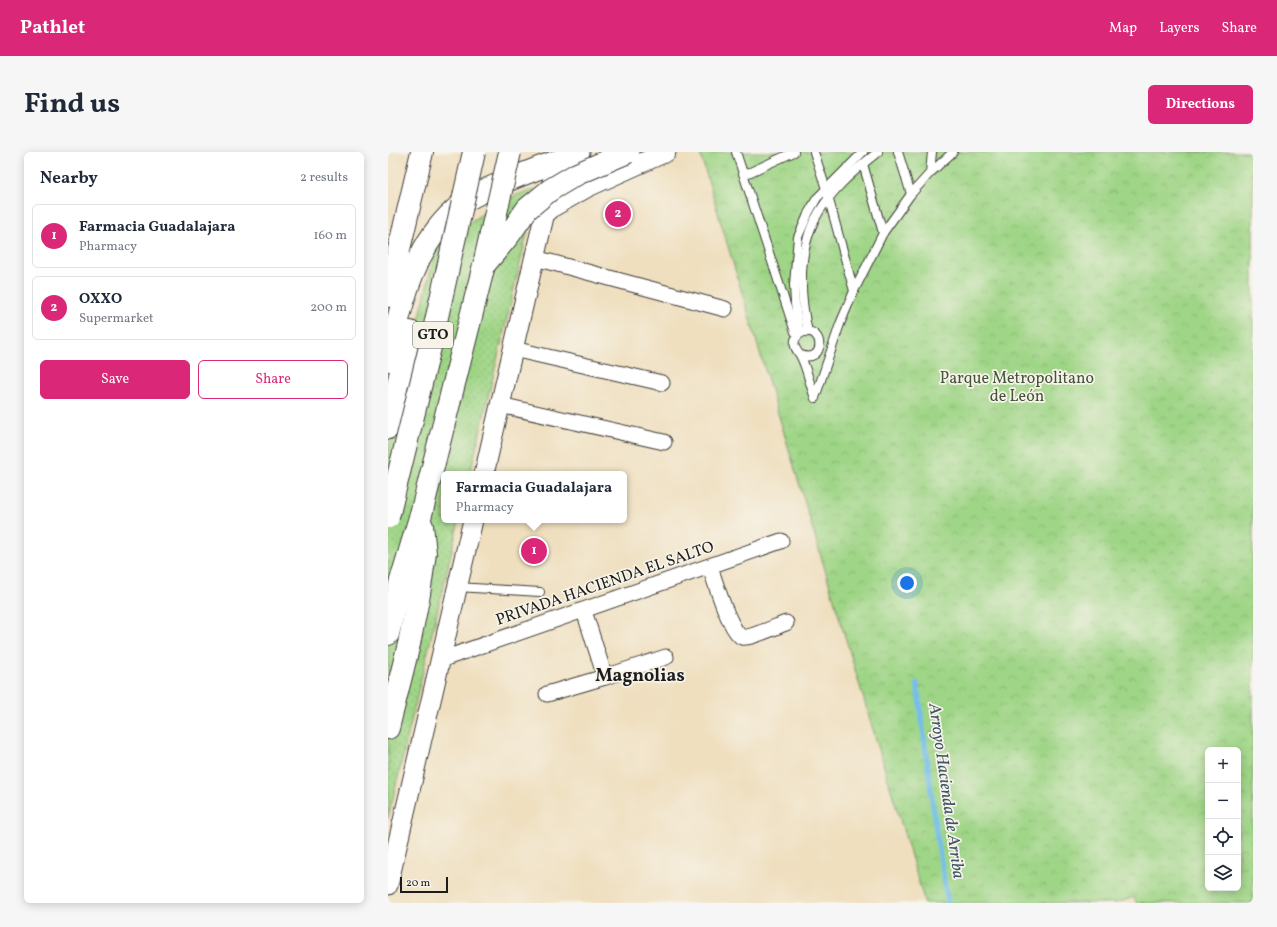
<!DOCTYPE html>
<html lang="en">
<head>
<meta charset="utf-8">
<style>
  :root { --surface:#fff; --page:#f6f6f7; --text:#1f2937; --muted:#747a83; --line:#e0e1e3; --accent:#db2777 }
  body { margin:0; font-family:Vollkorn,serif; background:var(--page); color:var(--text) }
  .controls { position:absolute; right:12px; bottom:12px; display:grid; overflow:hidden; border-radius:6px; box-shadow:0 2px 10px #0003 }
  .controls button { width:36px; height:36px; display:grid; place-items:center; padding:0; border:0; border-bottom:1px solid var(--line); background:var(--surface); color:var(--text); font:20px sans-serif }
  .scale { position:absolute; left:12px; bottom:10px; width:48px; box-sizing:border-box; padding-left:4px; border:2px solid #1c1c1c; border-top:0; font-size:11px; line-height:14px; white-space:nowrap; color:#1c1c1c; -webkit-text-stroke:3px #f7f3e8; paint-order:stroke }
  .you { position:absolute; left:519px; top:431px; width:14px; height:14px; margin:-10px; border:3px solid #fff; border-radius:50%; background:#1a73e8; box-shadow:0 0 0 6px #1a73e833 }
  .badge { display:grid; place-items:center; width:26px; height:26px; border-radius:50%; background:var(--accent); color:#fff; font-size:13px; font-weight:700 }
  .pin { position:absolute; translate:-50% -50%; border:2px solid #fff; box-shadow:0 1px 4px #0006 }
  .popup { position:absolute; left:53px; top:319px; width:186px; height:52px; box-sizing:border-box; display:grid; place-content:center; border-radius:6px; background:var(--surface); filter:drop-shadow(0 1px 3px #0005); font-size:13px; white-space:nowrap; color:var(--muted) }
  .popup b { font-size:15px; color:var(--text) }
  .popup::after { content:''; position:absolute; left:50%; top:100%; margin-left:-8px; border:8px solid transparent; border-top-color:var(--surface) }
  .list { margin:0; padding:0; list-style:none }
  h2 { display:flex; justify-content:space-between; align-items:center; height:52px; margin:0; padding:0 16px; font-size:17px }
  h2 small { font-size:13px; font-weight:400; color:var(--muted) }
  .list li { display:grid; grid-template-columns:26px 1fr auto; gap:12px; align-items:center; box-sizing:border-box; height:64px; margin:0 8px 8px; padding:0 8px; border:1px solid var(--line); border-radius:6px }
  .list b { display:block; font-size:15px; white-space:nowrap }
  .list p { margin:0; font-size:13px; white-space:nowrap; color:var(--muted) }
  .list em { font-size:13px; font-style:normal; color:var(--muted) }
  .actions { display:flex; gap:8px; padding:12px 16px }
  .actions a { flex:1; padding:9px 0; border:1px solid var(--accent); border-radius:6px; text-align:center; font-size:14px; color:var(--accent) }
  .actions .main { background:var(--accent); color:#fff }
  .icon { flex:none; width:22px; height:22px; fill:none; stroke:currentColor; stroke-width:2; stroke-linecap:round; stroke-linejoin:round }
  .map { position:relative; flex:none; width:865px; height:751px; overflow:hidden; border-radius:6px }
  header { display:flex; align-items:center; gap:24px; box-sizing:border-box; height:56px; padding:0 20px; background:var(--accent); color:#fff }
  header strong { font-size:19px }
  nav { display:flex; gap:22px; margin-inline-start:auto; font-size:14px }
  .intro { display:flex; align-items:center; justify-content:space-between; box-sizing:border-box; height:96px; padding:0 24px }
  h1 { margin:0; font-size:28px }
  .button { padding:10px 18px; border-radius:6px; background:var(--accent); color:#fff; font-size:14px; font-weight:700 }
  main { display:flex; gap:24px; padding:0 24px }
  aside { flex:1; background:var(--surface); border-radius:6px; box-shadow:0 2px 10px #0003 }
  .map>svg:first-child { display:block }
  .grass { fill:url(#grass-dots); stroke:#5e7851 }
  .park { fill:url(#park-crowns); stroke:#5e7851; fill-rule:evenodd }
  .lines { fill:none; stroke-linecap:round; stroke-linejoin:round }
  .stream { stroke:#73beec; stroke-width:5 }
  .service-casing { stroke:#3c3934; stroke-width:10 }
  .minor-casing { stroke:#3c3934; stroke-width:17 }
  .tertiary-casing { stroke:#3c3934; stroke-width:21 }
  .primary-casing { stroke:#3c3934; stroke-width:24 }
  .service { stroke:#fff; stroke-width:8 }
  .minor { stroke:#fff; stroke-width:15 }
  .tertiary { stroke:#fff; stroke-width:19 }
  .primary { stroke:#fff; stroke-width:22 }
  .primary-bridge-casing { stroke:#3c3934; stroke-width:24; stroke-linecap:butt }
  .primary-bridge { stroke:#fff; stroke-width:22 }
  .labels { text-anchor:middle; dominant-baseline:central; stroke-width:3.5; stroke-linejoin:round; paint-order:stroke }
  .shield { fill:#f7f3e8; stroke:#5e5c59; stroke-width:1 }
  .shield-label { font-size:15px; font-weight:bold; fill:#1c1c1c }
  .park-label { font-size:16px; fill:#43543c; stroke:#f7f3e8 }
  .street-label { font-size:16px; fill:#1c1c1c; stroke:#f7f3e8 }
  .water-label { font-size:17px; font-style:italic; fill:#3a5565; stroke:#f7f3e8 }
  .quarter-label { font-size:18px; font-weight:bold; fill:#1c1c1c; stroke:#f7f3e8 }
</style>
</head>
<body>
<header>
<strong>Pathlet</strong>
<nav><a>Map</a><a>Layers</a><a>Share</a></nav>
</header>
<div class="intro"><h1>Find us</h1><a class="button">Directions</a></div>
<main>
<aside>
<h2>Nearby<small>2 results</small></h2>
<ul class="list">
<li><span class="badge">1</span><div><b>Farmacia Guadalajara</b><p>Pharmacy</p></div><em>160 m</em></li>
<li><span class="badge">2</span><div><b>OXXO</b><p>Supermarket</p></div><em>200 m</em></li>
</ul>
<div class="actions"><a class="main">Save</a><a>Share</a></div>
</aside>
<div class="map">
<svg width="865" height="751" viewBox="0 0 865 751">
  <defs>
    <pattern id="grass-dots" width="8" height="8" patternUnits="userSpaceOnUse"><rect width="8" height="8" fill="#9fd586"/><path d="M2 2h.1M6 6h.1" fill="none" stroke="#88b673" stroke-width="1.8" stroke-linecap="round"/></pattern>
    <pattern id="park-crowns" width="20" height="18" patternUnits="userSpaceOnUse"><rect width="20" height="18" fill="#9fd586"/><path d="M2 6a3 3 0 1 1 6 0M12 15a3 3 0 1 1 6 0" fill="none" stroke="#88b673"/></pattern>
  </defs>
  <rect width="100%" height="100%" fill="#f7f3e8"/>
  <filter id="ink" filterUnits="userSpaceOnUse"><feTurbulence type="fractalNoise" baseFrequency=".025" numOctaves="2"/><feDisplacementMap in="SourceGraphic" scale="8" xChannelSelector="R" yChannelSelector="G"/><feConvolveMatrix kernelMatrix="1 2 1 2 8 2 1 2 1" color-interpolation-filters="sRGB"/></filter>
  <filter id="wash" filterUnits="userSpaceOnUse"><feTurbulence type="fractalNoise" baseFrequency=".012" numOctaves="4" result="noise"/><feDisplacementMap in="SourceGraphic" scale="16" xChannelSelector="R" yChannelSelector="G"/><feGaussianBlur stdDeviation="0.9" result="paint"/><feColorMatrix in="noise" values="0 0 0 0 0 0 0 0 0 0 0 0 0 0 0 0 0 1.4 0 .05"/><feComposite in="paint" operator="in"/></filter>
  <g filter="url(#wash)">
    <rect width="100%" height="100%" fill="#efdfbf"/>
    <path class="grass" d="M147,38l1,6 -66,278h-26v46h15l-71,299v-368l49,-207 10,-7c20,-13 66,-46 88,-47z"/>
    <path class="park" d="M314,0h551v751h-117l-2,-6 -17,6h-192l-225,-750zM820,598h30v138h-30z"/>
    <g class="lines">
      <path class="stream" d="M529,531l20,155 11,65"/>
    </g>
  </g>
  <g filter="url(#ink)">
    <g class="lines">
      <g class="service-casing">
        <g id="service">
          <path d="M348,0l59,180"/>
          <path d="M426,0l12,37 28,102"/>
          <path d="M510,0l13,42"/>
          <path d="M475,12l20,69"/>
          <path d="M542,21l2,-21"/>
          <path d="M356,23l50,-23"/>
          <path d="M420,180c-8,-36 -10,-77 6,-111 14,-28 39,-50 64,-69"/>
          <path d="M412,182l-5,-30 -1,-20 4,-47 11,-25 8,-14 46,-46"/>
          <path d="M413,203c25,9 23,-28 3,-23 -4,1 -7,4 -9,8 -2,8 3,11 6,17 6,12 9,28 14,41"/>
          <path d="M427,246l25,-74 14,-33 29,-58 28,-39 19,-21 23,-21"/>
          <path d="M69,435l83,5"/>
        </g>
      </g>
      <g class="minor-casing">
        <g id="minor">
          <path d="M147,106l190,51"/>
          <path d="M125,197l149,34"/>
          <path d="M112,253l164,37"/>
          <path d="M322,415c4,12 21,67 32,70 7,2 35,-11 44,-14"/>
          <path d="M196,459l21,66"/>
          <path d="M52,508l341,-119"/>
          <path d="M159,542l58,-17 61,-20"/>
        </g>
      </g>
      <g class="tertiary-casing">
        <g id="tertiary">
          <path d="M156,63l9,-8 35,-20 78,-35"/>
          <path d="M96,322l73,-313 23,-9"/>
          <path d="M0,733l85,-365"/>
        </g>
      </g>
      <g class="primary-casing">
        <g id="primary">
          <path d="M0,144l34,-144"/>
          <path d="M0,208c13,-53 24,-111 66,-149 4,-4 9,-9 14,-12 28,-16 59,-26 89,-38"/>
          <path d="M0,276l22,-96"/>
          <path d="M0,482l12,-50 21,-70 63,-249"/>
          <path d="M0,576l21,-84 10,-50 6,-41 -3,-27"/>
        </g>
      </g>
      <use href="#service" class="service"/>
      <use href="#minor" class="minor"/>
      <use href="#tertiary" class="tertiary"/>
      <use href="#primary" class="primary"/>
      <g class="primary-bridge-casing">
        <g id="primary-bridge">
          <path d="M97,108l25,-108"/>
          <path d="M96,113l25,-30 18,-26 23,-19 27,-16 51,-22"/>
          <path d="M0,365l44,-178 42,-187"/>
        </g>
      </g>
      <use href="#primary-bridge" class="primary-bridge"/>
    </g>
  </g>
  <g class="labels">
    <rect class="shield" x="25" y="170" width="40" height="26" rx="3"/>
    <g class="shield-label">
      <text x="45" y="183">GTO</text>
    </g>
    <g class="park-label">
      <text x="629" y="227">Parque Metropolitano<tspan x="629" dy="18">de León</tspan></text>
    </g>
    <g class="street-label">
      <text transform="translate(217 432) rotate(-19)">PRIVADA HACIENDA EL SALTO</text>
    </g>
    <g class="water-label">
      <text transform="translate(558 639) rotate(82)">Arroyo Hacienda de Arriba</text>
    </g>
    <g class="quarter-label">
      <text x="252" y="524">Magnolias</text>
    </g>
  </g>
</svg>
<div class="controls">
<button>+</button>
<button>−</button>
<button><svg class="icon" aria-label="locate" viewBox="0 0 24 24"><circle cx="12" cy="12" r="6"/><path d="M12 2v4M12 18v4M2 12h4M18 12h4"/></svg></button>
<button><svg class="icon" aria-label="layers" viewBox="0 0 24 24"><path d="M12 4l9 5-9 5-9-5zM3 14l9 5 9-5"/></svg></button>
</div>
<div class="scale">20 m</div>
<div class="you"></div>
<div class="pin badge" style="left:146px;top:399px">1</div>
<div class="popup"><b>Farmacia Guadalajara</b>Pharmacy</div>
<div class="pin badge" style="left:230px;top:62px">2</div>
</div>
</main>
</body>
</html>
